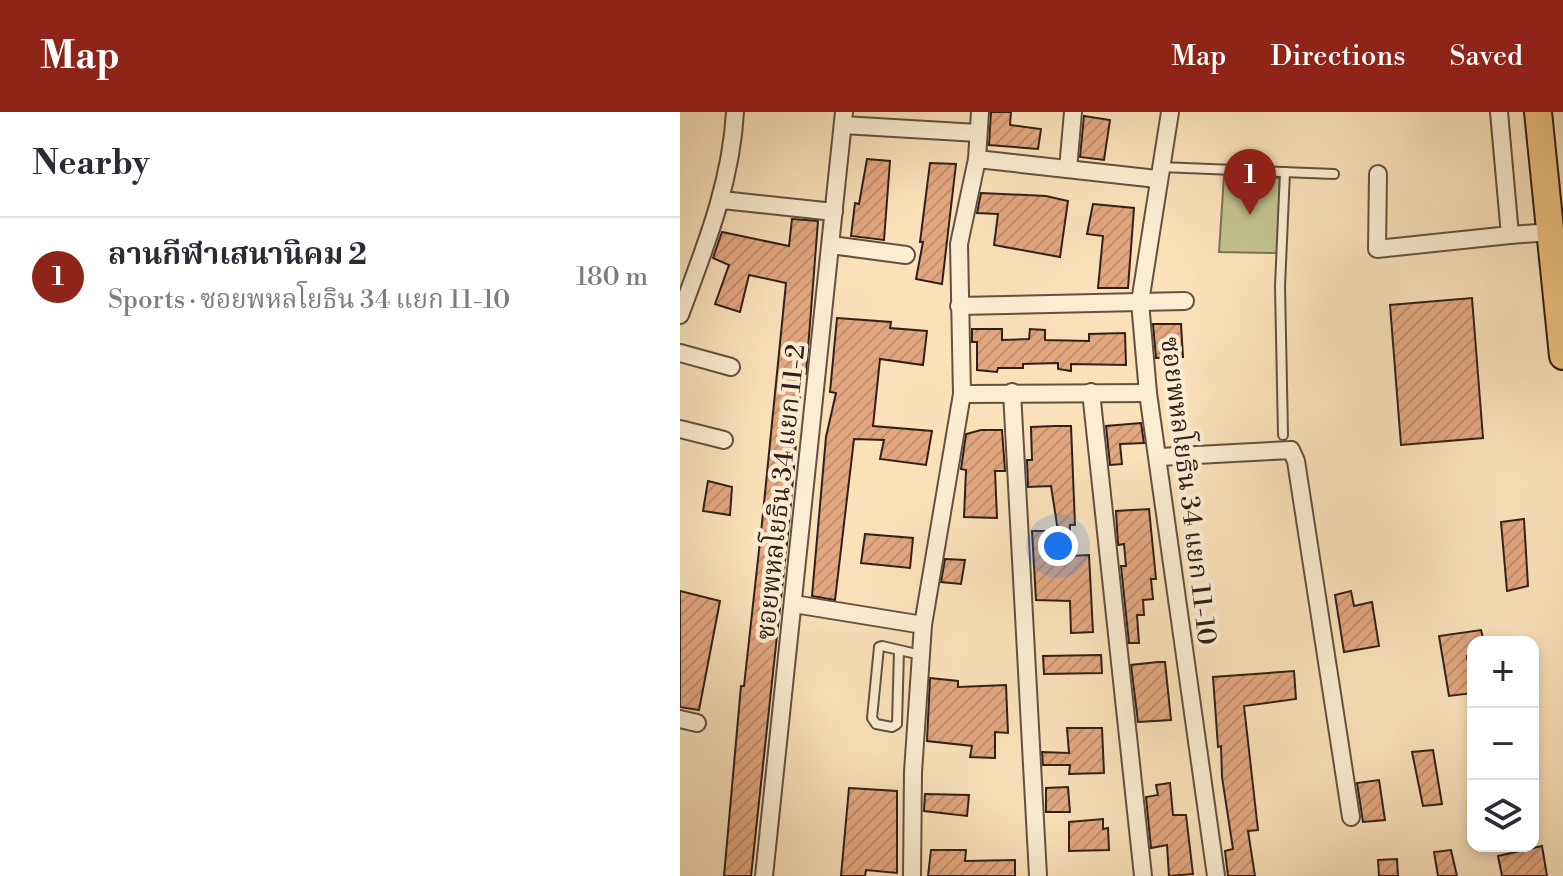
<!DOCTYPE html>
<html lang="en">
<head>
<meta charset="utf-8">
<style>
  :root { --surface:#fff; --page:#f2f2f3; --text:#2b2b33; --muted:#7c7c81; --line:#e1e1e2; --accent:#8f2418 }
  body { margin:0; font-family:"Libre Bodoni","Noto Serif Thai",serif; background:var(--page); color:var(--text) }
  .controls { position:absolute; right:24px; bottom:24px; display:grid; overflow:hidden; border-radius:16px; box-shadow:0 4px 12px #0003 }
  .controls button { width:72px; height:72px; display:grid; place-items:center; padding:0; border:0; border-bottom:2px solid var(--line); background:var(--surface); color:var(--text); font:40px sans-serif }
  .you { position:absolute; left:378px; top:434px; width:28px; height:28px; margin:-20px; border:6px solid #fff; border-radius:50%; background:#1a73e8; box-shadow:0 0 0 12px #1a73e833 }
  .badge { display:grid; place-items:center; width:52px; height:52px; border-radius:50%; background:var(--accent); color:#fff; font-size:26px; font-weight:700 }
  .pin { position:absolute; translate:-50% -66px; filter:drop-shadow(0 2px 4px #0008) }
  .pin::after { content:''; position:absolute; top:42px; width:28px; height:24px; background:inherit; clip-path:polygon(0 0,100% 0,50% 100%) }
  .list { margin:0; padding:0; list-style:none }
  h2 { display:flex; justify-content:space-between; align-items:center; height:104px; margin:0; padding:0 32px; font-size:34px }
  h2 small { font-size:26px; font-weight:400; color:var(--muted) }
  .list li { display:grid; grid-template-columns:52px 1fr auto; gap:24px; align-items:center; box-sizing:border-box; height:120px; padding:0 32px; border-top:2px solid var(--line) }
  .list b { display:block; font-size:30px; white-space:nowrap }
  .list p { margin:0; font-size:26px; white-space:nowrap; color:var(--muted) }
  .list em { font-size:26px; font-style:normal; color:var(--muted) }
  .icon { flex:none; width:44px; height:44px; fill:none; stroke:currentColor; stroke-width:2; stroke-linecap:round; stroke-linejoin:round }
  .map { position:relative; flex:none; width:883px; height:764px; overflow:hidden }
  header { display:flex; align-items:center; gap:48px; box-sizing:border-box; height:112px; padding:0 40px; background:var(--accent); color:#fff }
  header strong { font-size:38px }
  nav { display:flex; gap:44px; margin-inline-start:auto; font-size:28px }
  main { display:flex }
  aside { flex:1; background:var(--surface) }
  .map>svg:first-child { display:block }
  .grass { fill:#c2c28c; stroke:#7a7152; stroke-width:2 }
  .building { fill:url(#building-hatch); stroke:#312019; stroke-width:2 }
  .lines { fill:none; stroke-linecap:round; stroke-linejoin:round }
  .lane-casing { stroke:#635041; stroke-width:12 }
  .street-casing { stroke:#635041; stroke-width:20 }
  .primary-casing { stroke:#312019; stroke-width:30 }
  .lane { stroke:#fcecd2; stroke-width:8 }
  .street { stroke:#fcecd2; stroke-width:16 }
  .primary { stroke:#edc07d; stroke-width:26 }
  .labels { text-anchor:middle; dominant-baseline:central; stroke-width:8; stroke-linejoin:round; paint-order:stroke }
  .street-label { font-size:26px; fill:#312019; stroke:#fcecd2 }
</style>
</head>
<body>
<header>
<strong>Map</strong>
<nav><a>Map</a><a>Directions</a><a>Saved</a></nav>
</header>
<main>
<aside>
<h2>Nearby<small></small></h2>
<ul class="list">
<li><span class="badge">1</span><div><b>ลานกีฬาเสนานิคม 2</b><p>Sports · ซอยพหลโยธิน 34 แยก 11-10</p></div><em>180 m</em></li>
</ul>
</aside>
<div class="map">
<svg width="883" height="764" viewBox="0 0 883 764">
  <defs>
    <pattern id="building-hatch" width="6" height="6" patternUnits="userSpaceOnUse" patternTransform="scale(2)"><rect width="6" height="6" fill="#e3a77f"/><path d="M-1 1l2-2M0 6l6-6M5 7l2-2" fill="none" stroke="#c38f6d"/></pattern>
  </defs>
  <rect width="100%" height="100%" fill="#fae1ba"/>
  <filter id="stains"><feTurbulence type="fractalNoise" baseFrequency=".0025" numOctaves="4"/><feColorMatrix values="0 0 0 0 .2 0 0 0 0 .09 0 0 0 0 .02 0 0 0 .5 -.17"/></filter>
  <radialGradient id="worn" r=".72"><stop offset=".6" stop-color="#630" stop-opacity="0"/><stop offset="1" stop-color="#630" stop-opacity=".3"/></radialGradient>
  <path class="grass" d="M544,64l56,2 -3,75 -58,-1z"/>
  <g class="building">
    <path d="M311,0h20l-1,13 31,4 -3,20 -49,-4z"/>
    <path d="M404,4l26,4 -6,40 -24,-3z"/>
    <path d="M187,47l23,2 -6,79 -33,-4 4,-33 4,1z"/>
    <path d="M250,51l26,1 -14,120 -26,-5 7,-37h-3z"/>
    <path d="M301,81l65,3 22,5 -8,56 -66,-12 4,-31 -21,-1z"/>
    <path d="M413,92l41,4 -6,80h-30l5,-52 -16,-2z"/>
    <path d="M112,107l26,2 -10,128 -2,25 -4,-1 -13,152 -38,351h-27l17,-190h3l18,-163 24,-240 -37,-8 -9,37 -25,-8 14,-39 -16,-7 9,-26 67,14z"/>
    <path d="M792,186l11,140 -82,7 -11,-140z"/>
    <path d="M157,206l54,4 -1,6 37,3 -4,34 -43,-6 -7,67 59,5 -6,34 -46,-6 4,-19 -30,-1 -19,161 -23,-4 14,-159 10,-44 -6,-1z"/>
    <path d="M473,212h28l2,33 -27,1z"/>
    <path d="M292,217h30v11l27,-1 1,-10 15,1v10l44,1v-7l36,-1 1,32 -55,-1v7l-13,-2v-6l-35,1v4h-25l-1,4 -20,-2v-28h-5z"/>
    <path d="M461,311l3,20 -24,1 2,20 -12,1 -4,-39z"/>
    <path d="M375,314h16l4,99h-5v31l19,-1 4,77 -22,1 -1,-32 -34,-1 -4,-69h26l-7,-45 -23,1 -1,-27h5l-1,-33z"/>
    <path d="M301,318h21l3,41h-10l2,47 -33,-1 2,-47 -5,-1 5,-35z"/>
    <path d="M28,369l24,6 -2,28 -27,-4z"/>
    <path d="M469,397l7,70h-5l2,20 -10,1 1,15h-7l2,28h-10l-8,-77h5l-2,-22 -6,1 -2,-34z"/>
    <path d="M844,407l4,67 -21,5 -6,-69z"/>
    <path d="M185,422l48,4 -3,30 -49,-5z"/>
    <path d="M265,447l20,1 -4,24 -20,-2z"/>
    <path d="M0,479l40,10 -21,109 -19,-3z"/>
    <path d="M671,479l3,15 18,-4 7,44 -35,6 -9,-57z"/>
    <path d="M801,518l3,12h-11v13l-6,1 6,37 -24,3 -10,-60z"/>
    <path d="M421,543l1,18 -58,1 -1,-18z"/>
    <path d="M478,550h7l6,58 -33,2 -7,-57z"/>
    <path d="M614,559l2,28 -52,7 14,124 -10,1 7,45h-27l-3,-25 8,-2 -11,-72 -1,-31 -3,1 -5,-70z"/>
    <path d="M250,566l28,3v6l48,-2 2,48 -13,-1v26l-25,-1 2,-11 -45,-5z"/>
    <path d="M387,616h35l2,45 -35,1 1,-9h-27l-1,-13 27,1z"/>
    <path d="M753,638l9,54 -19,2 -11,-54z"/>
    <path d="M699,668l6,40 -22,2 -6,-39z"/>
    <path d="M490,671l3,32h13l7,59 -24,2 -2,-31 -16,3 -5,-51 12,-2 -2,-10z"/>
    <path d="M388,675l2,25h-24v-24z"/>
    <path d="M169,676l48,3v82l-31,-3 -1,6h-24z"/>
    <path d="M245,682l44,1 -2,21 -43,-5z"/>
    <path d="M423,707v10l5,-1 1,22 -40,1v-29z"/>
    <path d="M862,734l5,30h-45l-4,-20z"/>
    <path d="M251,738h35l-1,11 50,-1v16h-87z"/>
    <path d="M771,738l6,26h-19l-4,-24z"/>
    <path d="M717,747l1,17h-19l-1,-16z"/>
  </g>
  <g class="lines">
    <g class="lane-casing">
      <g id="lane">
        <path d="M480,55l174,7"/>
        <path d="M603,323l-3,-149 5,-114"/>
        <path d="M219,538l-2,74 -5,3 -16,-3 -4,-6 7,-71 3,-1 39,9"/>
      </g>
    </g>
    <g class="street-casing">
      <g id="street">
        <path d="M490,0l-30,190 8,91 68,483"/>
        <path d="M819,0l11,123 41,-3"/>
        <path d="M163,13l135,8"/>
        <path d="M297,47l180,20"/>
        <path d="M388,57l5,-57"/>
        <path d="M698,62l-1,75 133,-14"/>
        <path d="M42,88l112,12"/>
        <path d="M151,133l75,10"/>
        <path d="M279,194l226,-5"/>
        <path d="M0,203c25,-68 51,-131 55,-203"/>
        <path d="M0,241l51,14"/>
        <path d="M332,280l26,484"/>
        <path d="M411,280l52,484"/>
        <path d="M282,282l186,-1"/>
        <path d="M0,317l44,11"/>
        <path d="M479,345l132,-7 5,11 55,356"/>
        <path d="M114,492l129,21"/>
        <path d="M0,607l17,4"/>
        <path d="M84,764l80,-764"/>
        <path d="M232,764l1,-104 10,-147 39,-231 -3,-150 18,-85 3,-47"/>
      </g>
    </g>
    <g class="primary-casing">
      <path id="primary" d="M858,0l25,244"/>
    </g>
    <use href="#lane" class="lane"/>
    <use href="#street" class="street"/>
    <use href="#primary" class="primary"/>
  </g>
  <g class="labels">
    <g class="street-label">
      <text transform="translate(508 379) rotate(83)">ซอยพหลโยธิน 34 แยก 11-10</text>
      <text transform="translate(101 380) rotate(-84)">ซอยพหลโยธิน 34 แยก 11-2</text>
    </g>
  </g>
  <rect width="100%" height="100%" filter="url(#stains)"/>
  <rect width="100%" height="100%" fill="url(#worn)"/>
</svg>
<div class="controls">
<button>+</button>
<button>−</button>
<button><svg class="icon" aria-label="layers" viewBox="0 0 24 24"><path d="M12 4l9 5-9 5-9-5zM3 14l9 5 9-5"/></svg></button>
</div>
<div class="you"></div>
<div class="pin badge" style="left:570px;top:103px">1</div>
</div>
</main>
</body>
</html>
